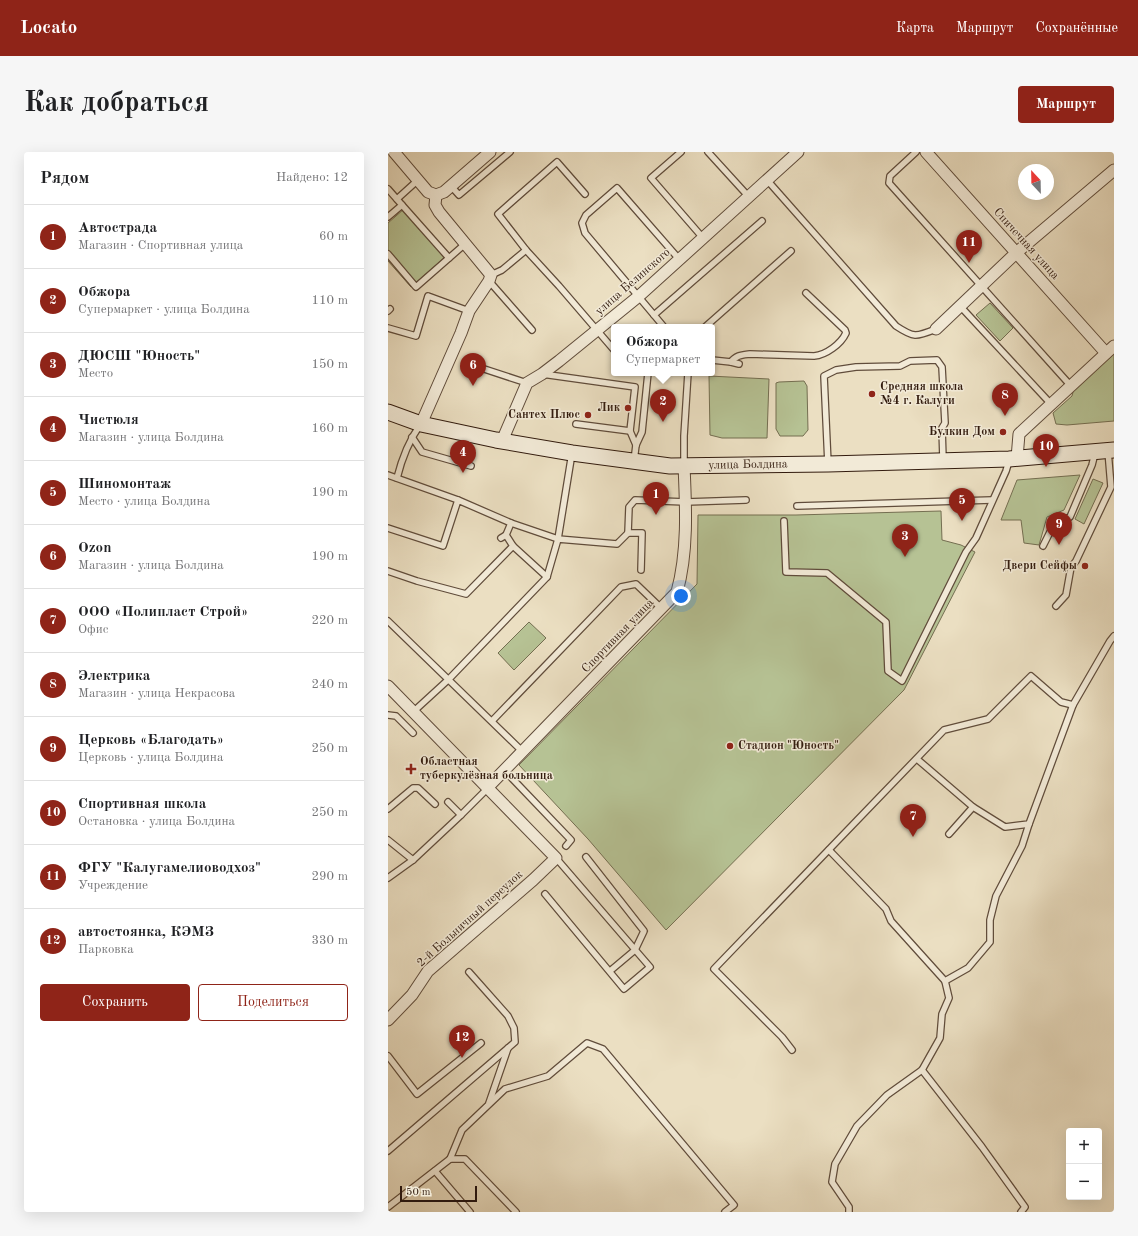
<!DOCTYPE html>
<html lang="ru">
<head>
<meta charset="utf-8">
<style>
  :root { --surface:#fff; --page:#f6f6f6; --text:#202124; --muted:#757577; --line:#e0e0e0; --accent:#8f2418 }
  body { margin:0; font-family:"Old Standard TT",serif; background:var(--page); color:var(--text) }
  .controls { position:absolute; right:12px; bottom:12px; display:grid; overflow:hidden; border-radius:4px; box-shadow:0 4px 16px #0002 }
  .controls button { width:36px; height:36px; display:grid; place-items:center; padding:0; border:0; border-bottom:1px solid var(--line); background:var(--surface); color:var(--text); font:20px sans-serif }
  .compass { position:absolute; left:630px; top:12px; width:36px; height:36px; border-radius:50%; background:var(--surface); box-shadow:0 4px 16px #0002; rotate:338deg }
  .scale { position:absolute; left:12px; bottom:10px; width:77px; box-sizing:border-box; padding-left:4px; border:2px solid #321b0e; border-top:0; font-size:11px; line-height:14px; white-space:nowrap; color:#321b0e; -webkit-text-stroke:3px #f2ead7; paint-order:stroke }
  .you { position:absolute; left:293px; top:444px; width:14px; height:14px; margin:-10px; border:3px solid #fff; border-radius:50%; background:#1a73e8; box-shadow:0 0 0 6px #1a73e833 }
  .badge { display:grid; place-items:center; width:26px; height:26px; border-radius:50%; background:var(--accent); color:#fff; font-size:13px; font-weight:700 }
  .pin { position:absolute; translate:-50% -33px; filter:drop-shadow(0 1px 2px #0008) }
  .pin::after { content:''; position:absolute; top:21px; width:14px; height:12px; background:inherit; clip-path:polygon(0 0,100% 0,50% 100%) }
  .popup { position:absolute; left:223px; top:172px; width:104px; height:52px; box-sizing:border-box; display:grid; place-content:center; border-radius:4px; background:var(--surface); filter:drop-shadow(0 1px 3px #0005); font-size:13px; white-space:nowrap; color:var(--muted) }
  .popup b { font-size:15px; color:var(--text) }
  .popup::after { content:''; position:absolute; left:50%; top:100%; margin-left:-8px; border:8px solid transparent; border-top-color:var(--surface) }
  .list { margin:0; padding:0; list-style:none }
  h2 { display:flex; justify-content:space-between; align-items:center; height:52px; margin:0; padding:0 16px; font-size:17px }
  h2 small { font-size:13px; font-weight:400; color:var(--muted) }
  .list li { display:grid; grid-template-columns:26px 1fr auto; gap:12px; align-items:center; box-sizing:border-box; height:64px; padding:0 16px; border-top:1px solid var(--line) }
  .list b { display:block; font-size:15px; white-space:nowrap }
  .list p { margin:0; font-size:13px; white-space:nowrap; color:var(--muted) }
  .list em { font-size:13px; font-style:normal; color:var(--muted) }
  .actions { display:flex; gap:8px; padding:12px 16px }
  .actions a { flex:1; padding:9px 0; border:1px solid var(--accent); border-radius:4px; text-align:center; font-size:14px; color:var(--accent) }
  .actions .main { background:var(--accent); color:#fff }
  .map { position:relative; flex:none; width:726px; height:1060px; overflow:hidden; border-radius:4px }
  header { display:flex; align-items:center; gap:24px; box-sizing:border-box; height:56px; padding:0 20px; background:var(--accent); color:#fff }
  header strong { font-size:19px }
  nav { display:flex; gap:22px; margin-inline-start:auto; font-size:14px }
  .intro { display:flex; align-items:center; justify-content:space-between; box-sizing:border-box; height:96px; padding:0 24px }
  h1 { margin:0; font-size:28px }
  .button { padding:10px 18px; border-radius:4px; background:var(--accent); color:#fff; font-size:14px; font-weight:700 }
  main { display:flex; gap:24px; padding:0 24px }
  aside { flex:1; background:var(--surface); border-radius:4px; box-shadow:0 4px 16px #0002 }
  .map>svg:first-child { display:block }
  .green { fill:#b6c294; stroke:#746e51 }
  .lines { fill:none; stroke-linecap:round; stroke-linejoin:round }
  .lane-casing { stroke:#604c3b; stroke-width:8 }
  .street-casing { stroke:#604c3b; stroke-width:13 }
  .secondary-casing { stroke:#321b0e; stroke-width:17 }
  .lane { stroke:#f2ead7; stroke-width:5.5 }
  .street { stroke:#f2ead7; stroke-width:11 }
  .secondary { stroke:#f2ead7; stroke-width:15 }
  .poi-dot { fill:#8f2418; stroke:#f2ead7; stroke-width:1.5 }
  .labels { text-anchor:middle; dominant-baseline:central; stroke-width:3; stroke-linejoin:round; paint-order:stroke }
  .street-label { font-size:12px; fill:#321b0e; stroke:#f2ead7 }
  .poi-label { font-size:12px; font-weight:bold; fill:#321b0e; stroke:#f2ead7; text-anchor:end }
</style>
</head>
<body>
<header>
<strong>Locato</strong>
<nav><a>Карта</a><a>Маршрут</a><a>Сохранённые</a></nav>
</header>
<div class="intro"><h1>Как добраться</h1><a class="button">Маршрут</a></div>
<main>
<aside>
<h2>Рядом<small>Найдено: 12</small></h2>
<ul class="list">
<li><span class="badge">1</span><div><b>Автострада</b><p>Магазин · Спортивная улица</p></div><em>60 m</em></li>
<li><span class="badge">2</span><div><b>Обжора</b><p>Супермаркет · улица Болдина</p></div><em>110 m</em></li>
<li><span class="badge">3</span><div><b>ДЮСШ &quot;Юность&quot;</b><p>Место</p></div><em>150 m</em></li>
<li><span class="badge">4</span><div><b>Чистюля</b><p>Магазин · улица Болдина</p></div><em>160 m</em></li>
<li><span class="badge">5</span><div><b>Шиномонтаж</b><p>Место · улица Болдина</p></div><em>190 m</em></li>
<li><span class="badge">6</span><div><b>Ozon</b><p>Магазин · улица Болдина</p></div><em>190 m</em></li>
<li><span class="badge">7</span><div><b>ООО «Полипласт Строй»</b><p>Офис</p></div><em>220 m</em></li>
<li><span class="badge">8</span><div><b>Электрика</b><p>Магазин · улица Некрасова</p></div><em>240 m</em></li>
<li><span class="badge">9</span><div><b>Церковь «Благодать»</b><p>Церковь · улица Болдина</p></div><em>250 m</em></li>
<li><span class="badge">10</span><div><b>Спортивная школа</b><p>Остановка · улица Болдина</p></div><em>250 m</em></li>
<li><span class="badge">11</span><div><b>ФГУ &quot;Калугамелиоводхоз&quot;</b><p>Учреждение</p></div><em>290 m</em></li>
<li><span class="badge">12</span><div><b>автостоянка, КЭМЗ</b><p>Парковка</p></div><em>330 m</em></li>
</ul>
<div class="actions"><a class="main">Сохранить</a><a>Поделиться</a></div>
</aside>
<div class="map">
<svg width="726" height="1060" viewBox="0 0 726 1060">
  <rect width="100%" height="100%" fill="#ebdfc2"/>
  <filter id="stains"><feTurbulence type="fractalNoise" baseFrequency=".005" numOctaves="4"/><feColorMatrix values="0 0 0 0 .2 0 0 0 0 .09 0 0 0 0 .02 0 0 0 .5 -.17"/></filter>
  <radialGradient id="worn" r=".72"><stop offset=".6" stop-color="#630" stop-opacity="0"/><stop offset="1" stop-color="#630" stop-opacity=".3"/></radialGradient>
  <g class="green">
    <path d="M16,57l41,48 -34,30 -23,-26v-38z"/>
    <path d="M602,151l23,25 -13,13 -24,-26z"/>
    <path d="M726,202v67l-47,4 -11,-1 -3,-11 19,-17 2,-8z"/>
    <path d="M321,224l60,3 -2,59h-45l-12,-3z"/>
    <path d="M416,229l3,5 1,44 -5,6h-23l-4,-7v-46l3,-1z"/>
    <path d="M692,323l-16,35 -17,7 -8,28 -15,-2 -3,-23h-20l16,-40z"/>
    <path d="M705,327l10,4 -19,41 -9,-5z"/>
    <path d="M553,359l1,29 19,5 14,7 -71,138 -238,240 -78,-91 -69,-74 178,-181 1,-69h98z"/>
    <path d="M141,470l17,16 -32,32 -16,-17z"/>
  </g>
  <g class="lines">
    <g class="lane-casing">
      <g id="lane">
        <path d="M293,0l-30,26 52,60"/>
        <path d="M320,0l41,45"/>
        <path d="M528,0l-26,24 -1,7 182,203"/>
        <path d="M379,28l129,146c18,12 20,11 40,3"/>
        <path d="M63,34l8,9 51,-43"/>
        <path d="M0,37l14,16 -14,12"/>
        <path d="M197,42l-28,-32 -59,52 28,36 33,36 55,64"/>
        <path d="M9,47l21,-19"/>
        <path d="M14,53l47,53"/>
        <path d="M0,102l28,33 49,-43"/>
        <path d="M103,123l11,-5 24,-20"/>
        <path d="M101,129l43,49"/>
        <path d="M572,154l91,98"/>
        <path d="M0,159l2,-2"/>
        <path d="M266,163l-69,-82 -3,-10 4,-8 31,-27 62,71"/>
        <path d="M276,175l-10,-12 108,-94"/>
        <path d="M317,175l86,-76"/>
        <path d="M0,176l28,8 12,-40 41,15"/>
        <path d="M324,208l19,2c5,-7 11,-7 19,-8l64,2c12,-1 27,-12 32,-23l-1,-3 -39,-37"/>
        <path d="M343,210l8,2"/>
        <path d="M78,211l61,20"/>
        <path d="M154,222l93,13 -5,44 6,14"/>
        <path d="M188,272l54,7"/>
        <path d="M24,285l10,15 49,14"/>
        <path d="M246,309l2,-16 6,-13 6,-59"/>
        <path d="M440,312l-4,-88 12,-6 20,-3 44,-1 10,-5 27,-1 5,7 3,56 -3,5 1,31"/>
        <path d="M296,313v-29l4,-63"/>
        <path d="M0,323l70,25"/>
        <path d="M9,326c5,-20 11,-36 23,-53"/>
        <path d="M409,354l195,-6"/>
        <path d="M396,369l2,51 41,1 59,49 2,49 14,10 64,-129 10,-14 30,-67 3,-10"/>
        <path d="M123,371l47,16 14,-86"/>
        <path d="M0,376l55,18 15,-46 53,23 -5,12 7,11 -47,48 -49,-13 -29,-10"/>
        <path d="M113,386l5,-3"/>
        <path d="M125,394l34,31"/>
        <path d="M655,394l11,-22 16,-7 22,-52 3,-12"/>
        <path d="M253,418l1,-37h-14l1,-26 6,-7 51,2 60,-2"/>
        <path d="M668,454l10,-11 5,-28 5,-6 35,-74 -3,-36"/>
        <path d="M0,469l135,131"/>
        <path d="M25,560l36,-33 98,-102 11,-38 59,5 11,-11"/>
        <path d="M0,563l8,1 17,17"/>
        <path d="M104,569l129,-134 15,-3 26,25"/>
        <path d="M529,607l56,48"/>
        <path d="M117,619l66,69 -5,6"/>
        <path d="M60,650l13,13 27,-27"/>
        <path d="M0,657l25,-21h5l17,16"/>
        <path d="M561,682l24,-27 32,20 24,-3 44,-119"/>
        <path d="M0,688l25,20"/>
        <path d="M441,698l57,59 5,12 54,60 23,-13 22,-26v-22l6,-24 26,-50 7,-22"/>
        <path d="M198,705l58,74 -9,19 -25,21"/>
        <path d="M0,726l25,-18 48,-45"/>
        <path d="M157,742l79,95 26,-22 -94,-109"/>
        <path d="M404,898l-10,-13 -68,-68 230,-239 44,-11 43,-43 30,26 12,3 37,-64 4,-5"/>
        <path d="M0,904l29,38 64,-51"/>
        <path d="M534,918l60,77 43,60 -4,5"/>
        <path d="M101,951l19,-55"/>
        <path d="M0,999l127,-109 -1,-14 -6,-12 -39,-44"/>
        <path d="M62,1007h15l51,53"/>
        <path d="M47,1019l35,41"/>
        <path d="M0,1055l62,-48 12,-29 43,-41 43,-13 39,-33 16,6 131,156 -9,7"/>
        <path d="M461,1060v-5l-17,-25 3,-18 22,-38 30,-31 35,-25 18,-32 2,-24 7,-16 -4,-17"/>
      </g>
    </g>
    <g class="street-casing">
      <g id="street">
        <path d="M6,0l34,40 8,3 8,-3 46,-40"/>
        <path d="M538,0l180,201"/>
        <path d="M548,177l80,-76 98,-83"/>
        <path d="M33,272l40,-91 8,-22 20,-30 2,-6 -52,-63 -4,-7 1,-10"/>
        <path d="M114,289l25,-58 15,-9 17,-13 80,-65 159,-144"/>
        <path d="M629,306l2,-24 95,-88"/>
        <path d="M0,534l168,172 -23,22 -105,91 -16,24 -24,25"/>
        <path d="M100,635l189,-195c11,-40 9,-84 7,-126"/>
      </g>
    </g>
    <g class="secondary-casing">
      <path id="secondary" d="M0,260l33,12 75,16 76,13 98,13 158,-2 181,-5 105,-9"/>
    </g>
    <use href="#lane" class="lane"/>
    <use href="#street" class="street"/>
    <use href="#secondary" class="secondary"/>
  </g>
  <g class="poi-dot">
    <circle cx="484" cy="242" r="4"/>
    <circle cx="240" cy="256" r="4"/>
    <circle cx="200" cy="263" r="4"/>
    <circle cx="615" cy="280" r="4"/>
    <circle cx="697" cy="414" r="4"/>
    <circle cx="342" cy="594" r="4"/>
    <path d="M21 611h4v4h4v4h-4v4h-4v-4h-4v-4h4z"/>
  </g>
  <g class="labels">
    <g class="street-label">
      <text transform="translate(638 92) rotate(48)">Спичечная улица</text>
      <text transform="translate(245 130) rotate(-41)">улица Белинского</text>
      <text transform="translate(360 313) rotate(-1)">улица Болдина</text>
      <text transform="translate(230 484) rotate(-46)">Спортивная улица</text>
      <text transform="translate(82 767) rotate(-42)">2-й Больничный переулок</text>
    </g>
    <g class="poi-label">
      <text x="492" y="235" text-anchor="start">Средняя школа<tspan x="492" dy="14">№4 г. Калуги</tspan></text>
      <text x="232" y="256">Лик</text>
      <text x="192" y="263">Сантех Плюс</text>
      <text x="607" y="280">Булкин Дом</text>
      <text x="689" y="414">Двери Сейфы</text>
      <text x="350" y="594" text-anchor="start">Стадион "Юность"</text>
      <text x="32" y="610" text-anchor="start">Областная<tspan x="32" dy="14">туберкулёзная больница</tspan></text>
    </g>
  </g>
  <rect width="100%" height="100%" filter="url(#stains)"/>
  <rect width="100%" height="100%" fill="url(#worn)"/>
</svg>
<div class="controls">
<button>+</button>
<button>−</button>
</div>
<svg class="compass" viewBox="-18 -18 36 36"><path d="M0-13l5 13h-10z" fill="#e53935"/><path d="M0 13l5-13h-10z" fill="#757577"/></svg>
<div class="scale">50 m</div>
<div class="you"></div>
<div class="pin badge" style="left:268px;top:363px">1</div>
<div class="pin badge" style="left:275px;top:270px">2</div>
<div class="popup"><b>Обжора</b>Супермаркет</div>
<div class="pin badge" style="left:517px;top:405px">3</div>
<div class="pin badge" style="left:75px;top:321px">4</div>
<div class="pin badge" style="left:574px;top:369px">5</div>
<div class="pin badge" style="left:85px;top:234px">6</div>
<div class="pin badge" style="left:525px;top:685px">7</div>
<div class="pin badge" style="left:617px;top:264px">8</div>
<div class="pin badge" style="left:671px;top:393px">9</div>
<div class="pin badge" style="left:658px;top:315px">10</div>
<div class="pin badge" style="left:581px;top:111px">11</div>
<div class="pin badge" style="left:74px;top:906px">12</div>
</div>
</main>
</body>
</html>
